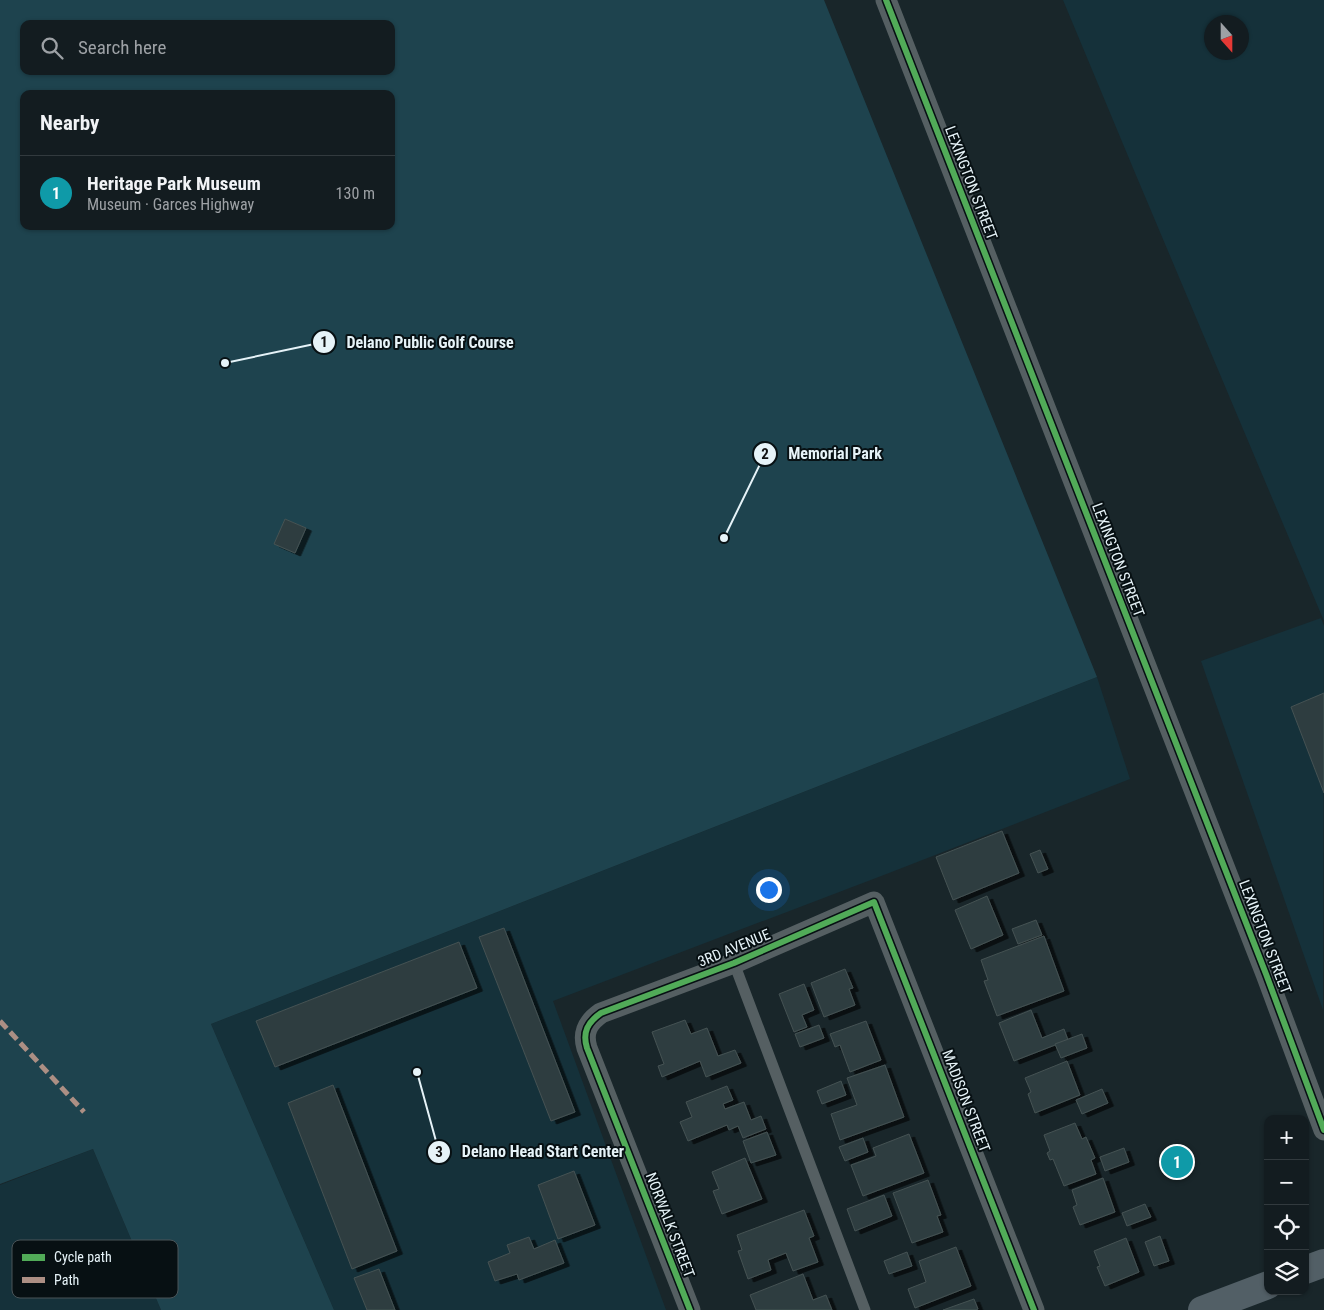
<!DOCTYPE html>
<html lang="en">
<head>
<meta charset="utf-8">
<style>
  :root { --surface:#131c20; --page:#1c2529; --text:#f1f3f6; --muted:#9da1a5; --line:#323a3e; --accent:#9eabb0 }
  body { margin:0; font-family:"Roboto Condensed",sans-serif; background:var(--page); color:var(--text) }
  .controls { position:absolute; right:15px; bottom:15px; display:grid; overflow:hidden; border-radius:10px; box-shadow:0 1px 4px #0004 }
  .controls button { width:45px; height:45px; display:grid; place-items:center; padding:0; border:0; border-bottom:1px solid var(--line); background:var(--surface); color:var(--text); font:25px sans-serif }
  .compass { position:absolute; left:1204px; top:15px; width:45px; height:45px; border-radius:50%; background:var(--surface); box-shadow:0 1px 4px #0004; rotate:159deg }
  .you { position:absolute; left:768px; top:889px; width:18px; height:18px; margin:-12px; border:4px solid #fff; border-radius:50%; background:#1a73e8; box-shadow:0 0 0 8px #1a73e833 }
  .badge { display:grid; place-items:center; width:32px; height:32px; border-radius:50%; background:var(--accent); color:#fff; font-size:16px; font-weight:700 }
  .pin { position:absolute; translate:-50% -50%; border:2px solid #fff; box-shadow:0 1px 5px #0006 }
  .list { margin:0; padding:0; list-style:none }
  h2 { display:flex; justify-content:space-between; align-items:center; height:65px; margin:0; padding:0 20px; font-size:21px }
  h2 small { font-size:16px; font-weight:400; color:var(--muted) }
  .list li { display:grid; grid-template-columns:32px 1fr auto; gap:15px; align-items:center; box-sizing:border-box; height:75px; padding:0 20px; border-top:1px solid var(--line) }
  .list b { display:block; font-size:19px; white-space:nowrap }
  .list p { margin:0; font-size:16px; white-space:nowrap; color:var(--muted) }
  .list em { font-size:16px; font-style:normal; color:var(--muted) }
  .icon { flex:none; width:28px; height:28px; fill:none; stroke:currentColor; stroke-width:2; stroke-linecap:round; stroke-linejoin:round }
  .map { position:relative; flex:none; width:1324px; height:1310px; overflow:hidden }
  .search { position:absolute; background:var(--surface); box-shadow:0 1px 4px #0004; left:20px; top:20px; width:375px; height:55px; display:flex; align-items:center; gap:12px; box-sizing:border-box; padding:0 18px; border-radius:10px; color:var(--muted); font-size:19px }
  .panel { position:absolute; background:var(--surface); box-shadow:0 1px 4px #0004; left:20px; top:90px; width:375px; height:140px; border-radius:10px }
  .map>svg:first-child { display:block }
  .built { fill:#15313a; fill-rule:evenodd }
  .green { fill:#1e434e; fill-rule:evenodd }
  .building { fill:#2f3e41; stroke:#455253; filter:url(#shadow) }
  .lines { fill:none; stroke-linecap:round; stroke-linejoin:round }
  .service { stroke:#555f62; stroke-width:11 }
  .minor { stroke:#555f62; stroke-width:21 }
  .primary { stroke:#525f66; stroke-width:28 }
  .quiet { stroke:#ac8f84; stroke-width:5; stroke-dasharray:10 5; stroke-linecap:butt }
  .cycleway-casing { stroke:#071013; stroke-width:9 }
  .cycleway { stroke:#51ab58; stroke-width:6 }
  .labels { text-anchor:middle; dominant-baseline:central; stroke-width:4; stroke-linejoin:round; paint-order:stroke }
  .street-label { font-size:15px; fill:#e6f3f8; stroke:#071013 }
  .key { fill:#071013; stroke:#4a5458; stroke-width:1 }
  .key-label { font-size:14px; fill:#e6f3f8 }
  .leader { fill:none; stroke:#e6f3f8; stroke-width:2 }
  .callout-dot { fill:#e6f3f8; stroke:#071013; stroke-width:2 }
  .mark-label { font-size:15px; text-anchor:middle; font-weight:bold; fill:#111 }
  .callout-label { font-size:16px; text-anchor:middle; font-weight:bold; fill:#e6f3f8; stroke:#071013; stroke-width:4; stroke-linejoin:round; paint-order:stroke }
</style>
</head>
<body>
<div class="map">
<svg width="1324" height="1310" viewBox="0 0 1324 1310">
  <defs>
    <filter id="shadow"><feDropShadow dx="5.5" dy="3" stdDeviation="0" flood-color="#0009"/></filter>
  </defs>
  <rect width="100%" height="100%" fill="#19262a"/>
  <g class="built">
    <path d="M1063,0h261v621l-191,-453zM1242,22v30h-30v-30z"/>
    <path d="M1321,618l3,8 -1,384 -122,-349z"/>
    <path d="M1097,677l33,102 -241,94 -336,128 113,309h-332l-123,-286z"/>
    <path d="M93,1149l68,161h-161v-125z"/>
  </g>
  <path class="green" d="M0,0h824l273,677 -886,347 123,286h-173l-68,-161 -93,35zM24,24h367v47h-367zM24,94h367v132h-367z"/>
  <g class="building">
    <path d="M285,519l21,9 -11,25 -21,-9z"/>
    <path d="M1324,693v100l-33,-86z"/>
    <path d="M1002,831l17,42 -66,27 -17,-43z"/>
    <path d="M1040,850l8,19 -10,4 -8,-19z"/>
    <path d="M987,896l16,39 -32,14 -16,-39z"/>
    <path d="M1036,920l6,15 -24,9 -6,-15z"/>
    <path d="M504,928l71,184 -24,9 -72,-184z"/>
    <path d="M1044,936l20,55 -67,25 -13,-35 4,-1 -7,-20z"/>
    <path d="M459,942l18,46 -202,79 -19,-46z"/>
    <path d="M845,969l8,19 -4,1 6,16 -31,12 -13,-34z"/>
    <path d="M804,984l10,26 -12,5 5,12 -13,5 -15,-38z"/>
    <path d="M1031,1010l11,28 22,-9 4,11 -54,21 -15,-38z"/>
    <path d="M685,1020l6,14 16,-6 11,28 17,-6 6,13 -35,14 -6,-16 -38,16 -4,-11 6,-2 -12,-32z"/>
    <path d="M866,1021l15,39 -31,12 -10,-27 -5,2 -5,-13z"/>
    <path d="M819,1025l5,13 -24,9 -5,-13z"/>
    <path d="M1082,1034l5,14 -26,10 -6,-14z"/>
    <path d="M1067,1061l13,34 -45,18 -7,-19 3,-2 -6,-14z"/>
    <path d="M885,1065l19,52 -64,23 -9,-26 26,-9 -10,-27z"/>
    <path d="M841,1081l5,14 -24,9 -5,-13z"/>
    <path d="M333,1085l64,166 -45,18 -64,-166z"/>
    <path d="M727,1086l6,14 -10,4 2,5 19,-7 7,18 10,-4 5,13 -23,9 -5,-12 -9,4 -2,-5 -39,16 -8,-19 12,-5 -6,-15z"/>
    <path d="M1102,1089l6,14 -26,11 -6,-14z"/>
    <path d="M1075,1123l7,16 4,-2 9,21 -4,2 5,14 -32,12 -11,-27 -3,1 -3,-7 3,-2 -6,-16z"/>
    <path d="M767,1132l9,23 -25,8 -8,-22z"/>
    <path d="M909,1134l15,39 -61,23 -12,-31 25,-9 -3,-8z"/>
    <path d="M863,1138l5,14 -23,9 -6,-14z"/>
    <path d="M1124,1148l5,14 -24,9 -5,-14z"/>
    <path d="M745,1158l17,41 -40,15 -9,-23 6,-2 -7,-17z"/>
    <path d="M574,1171l21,54 -37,14 -20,-54z"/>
    <path d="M1103,1178l12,34 -35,13 -7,-18 4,-2 -5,-15z"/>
    <path d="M928,1180l13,35 -4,1 6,16 -31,11 -19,-50z"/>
    <path d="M884,1195l8,21 -37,15 -8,-22z"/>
    <path d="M1145,1204l6,13 -24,9 -5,-13z"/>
    <path d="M804,1210l10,26 -5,2 9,24 -25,9 -7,-18 -18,7 3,10 -23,9 -10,-28 4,-1 -5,-15z"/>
    <path d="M1160,1236l9,25 -15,5 -9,-24z"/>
    <path d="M529,1237l5,12 21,-9 9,23 -45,17 -2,-6 -22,7 -7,-19 22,-9 -3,-8z"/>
    <path d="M1126,1238l13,34 -34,14 -8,-19 3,-1 -6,-15z"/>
    <path d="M956,1247l15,39 -56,22 -7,-19 18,-7 -7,-21z"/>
    <path d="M907,1252l5,14 -23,8 -5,-13z"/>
    <path d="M379,1269l16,41h-28l-13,-32z"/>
    <path d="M803,1274l10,26 13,-5 6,15h-76l-6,-15z"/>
    <path d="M974,1299l4,10 -2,1h-33z"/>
  </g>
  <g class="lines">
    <path class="service" d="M734,963l131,347"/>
    <g class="minor">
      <path d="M886,0l380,974 58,156"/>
      <path d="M690,1310l-103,-262c-5,-16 1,-26 14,-35l133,-50 140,-61 160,408"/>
    </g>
    <g class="primary">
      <path d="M1305,1270l19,-7"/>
      <path d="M1202,1310l66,-25"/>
    </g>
    <path class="quiet" d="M0,1021l84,91"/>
    <g class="cycleway-casing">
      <g id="cycleway">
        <path d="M886,0l380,974 58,156"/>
        <path d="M690,1310l-103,-262c-5,-16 1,-26 14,-35l133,-50 140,-61 160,408"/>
      </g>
    </g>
    <use href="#cycleway" class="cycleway"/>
  </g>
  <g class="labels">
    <g class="street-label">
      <text transform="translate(971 183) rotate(69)">LEXINGTON STREET</text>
      <text transform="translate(1118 560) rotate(69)">LEXINGTON STREET</text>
      <text transform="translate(1265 937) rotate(69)">LEXINGTON STREET</text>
      <text transform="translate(734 948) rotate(-22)">3RD AVENUE</text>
      <text transform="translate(966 1101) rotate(69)">MADISON STREET</text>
      <text transform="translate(670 1225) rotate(69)">NORWALK STREET</text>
    </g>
  </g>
  <rect x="12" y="1240" width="166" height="58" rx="8" class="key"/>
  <rect x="22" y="1254" width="23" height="7" fill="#51ab58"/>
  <rect x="22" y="1277" width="23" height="6" fill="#ac8f84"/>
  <g class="key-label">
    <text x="54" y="1262">Cycle path</text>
    <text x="54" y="1285">Path</text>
  </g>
  <path class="leader" d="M225 363L324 342M724 538L765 454M417 1072L439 1152"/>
  <g class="callout-dot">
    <circle cx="225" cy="363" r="5"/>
    <circle cx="724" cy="538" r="5"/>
    <circle cx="417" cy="1072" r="5"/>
    <circle cx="324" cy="342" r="12"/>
    <circle cx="765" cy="454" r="12"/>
    <circle cx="439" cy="1152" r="12"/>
  </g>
  <g class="mark-label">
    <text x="324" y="347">1</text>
    <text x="765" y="459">2</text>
    <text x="439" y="1157">3</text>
  </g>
  <g class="callout-label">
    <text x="430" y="348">Delano Public Golf Course</text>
    <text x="835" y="459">Memorial Park</text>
    <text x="543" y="1157">Delano Head Start Center</text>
  </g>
</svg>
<div class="controls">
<button>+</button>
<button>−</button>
<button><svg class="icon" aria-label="locate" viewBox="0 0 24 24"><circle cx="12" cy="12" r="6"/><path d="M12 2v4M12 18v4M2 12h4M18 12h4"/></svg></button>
<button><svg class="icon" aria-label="layers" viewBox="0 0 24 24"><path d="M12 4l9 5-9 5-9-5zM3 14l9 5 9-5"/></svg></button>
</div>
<svg class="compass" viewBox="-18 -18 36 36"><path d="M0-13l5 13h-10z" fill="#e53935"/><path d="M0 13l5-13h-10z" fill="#9da1a5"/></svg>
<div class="you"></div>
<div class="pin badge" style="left:1177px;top:1162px;background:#0f9aa8">1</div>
<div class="search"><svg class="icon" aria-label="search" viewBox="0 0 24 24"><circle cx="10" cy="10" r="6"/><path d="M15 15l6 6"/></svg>Search here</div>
<section class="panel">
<h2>Nearby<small></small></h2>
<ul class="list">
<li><span class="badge" style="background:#0f9aa8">1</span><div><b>Heritage Park Museum</b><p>Museum · Garces Highway</p></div><em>130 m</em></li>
</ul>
</section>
</div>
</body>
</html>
